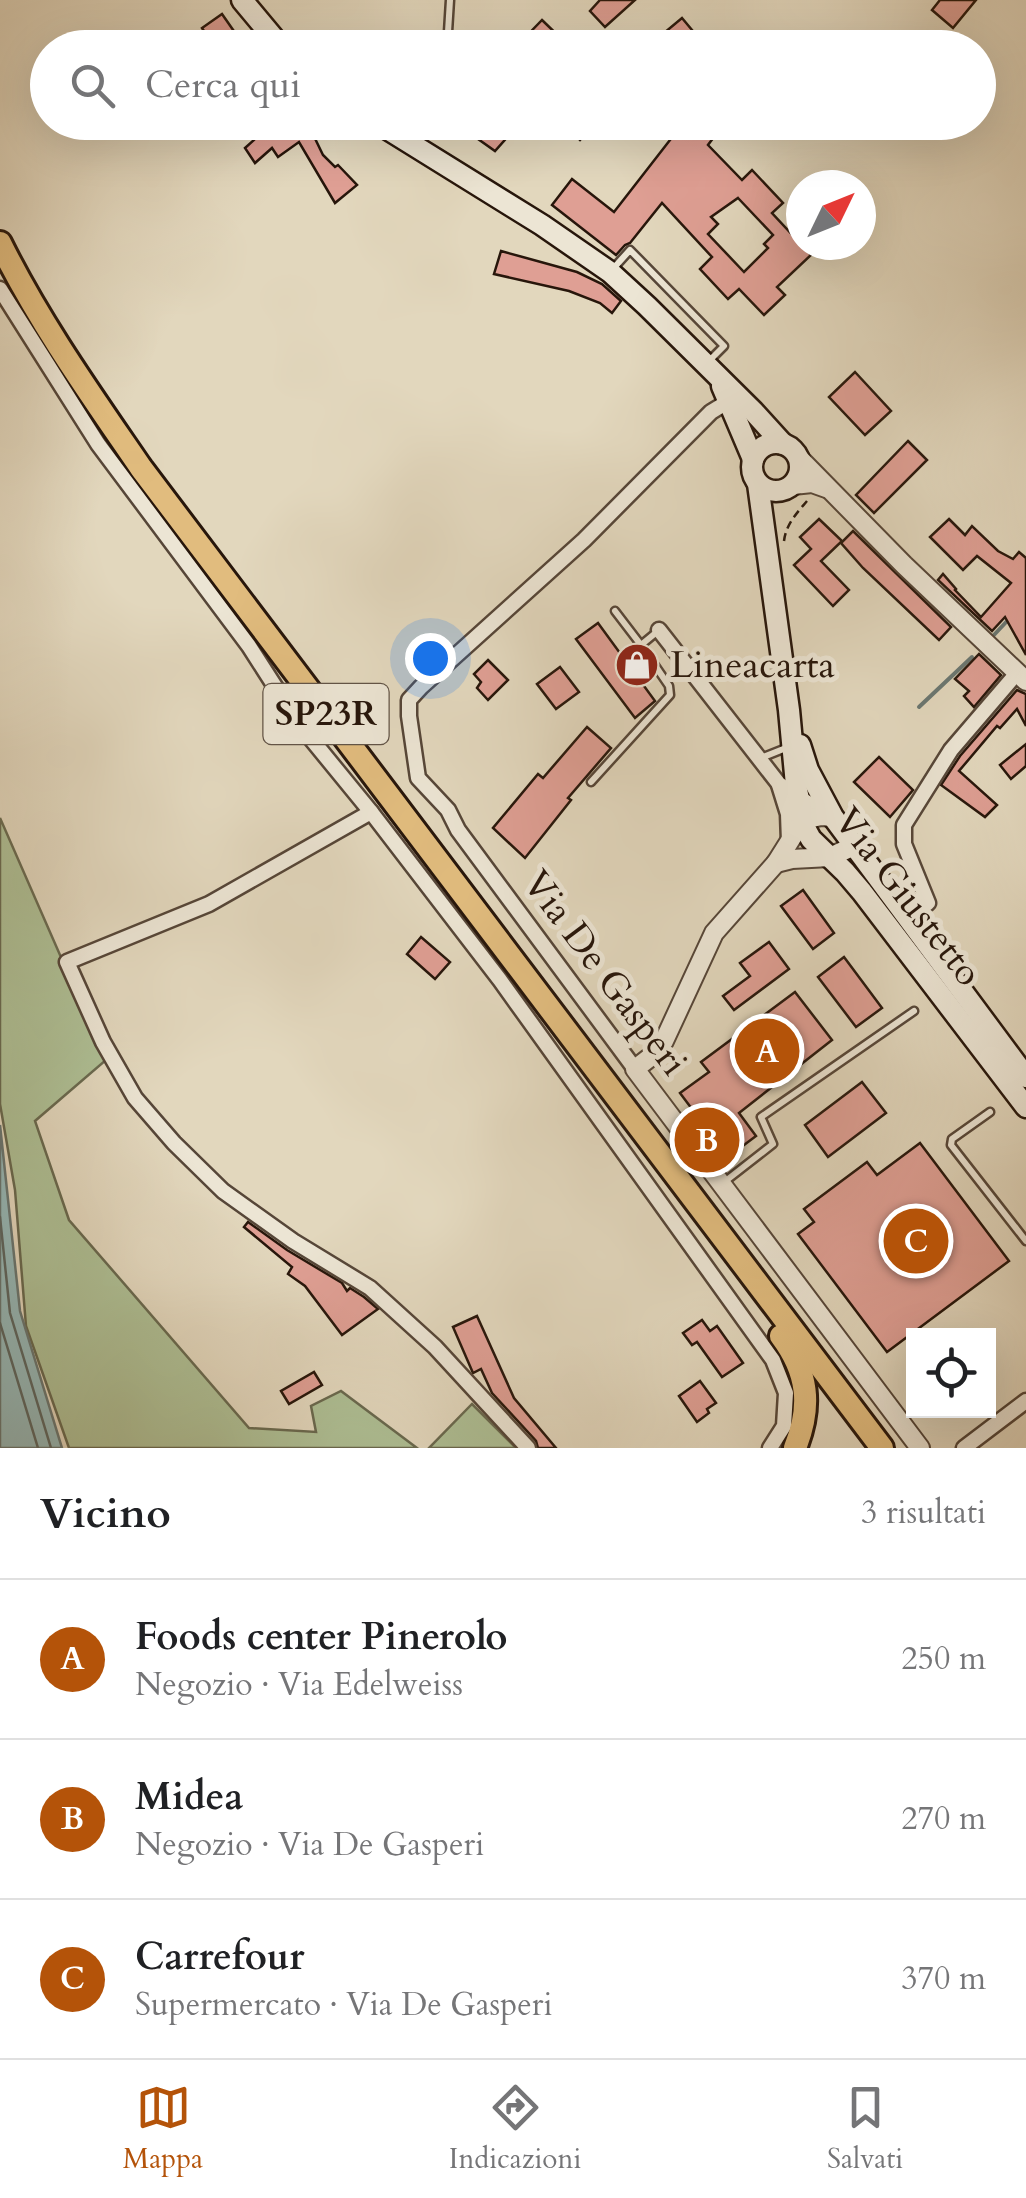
<!DOCTYPE html>
<html lang="it">
<head>
<meta charset="utf-8">
<style>
  :root { --surface:#fff; --page:#f6f6f6; --text:#202124; --muted:#757577; --line:#e0e0e0; --accent:#b45309 }
  body { margin:0; font-family:Cardo,serif; background:var(--page); color:var(--text) }
  .controls { position:absolute; right:30px; bottom:30px; display:grid; overflow:hidden; border-radius:0px; box-shadow:0 10px 40px #0002 }
  .controls button { width:90px; height:90px; display:grid; place-items:center; padding:0; border:0; border-bottom:2px solid var(--line); background:var(--surface); color:var(--text); font:50px sans-serif }
  .compass { position:absolute; left:786px; top:170px; width:90px; height:90px; border-radius:50%; background:var(--surface); box-shadow:0 10px 40px #0002; rotate:47deg }
  .you { position:absolute; left:430px; top:658px; width:35px; height:35px; margin:-25px; border:8px solid #fff; border-radius:50%; background:#1a73e8; box-shadow:0 0 0 15px #1a73e833 }
  .badge { display:grid; place-items:center; width:65px; height:65px; border-radius:50%; background:var(--accent); color:#fff; font-size:32px; font-weight:700 }
  .pin { position:absolute; translate:-50% -50%; border:5px solid #fff; box-shadow:0 2px 10px #0006 }
  .list { margin:0; padding:0; list-style:none }
  h2 { display:flex; justify-content:space-between; align-items:center; height:130px; margin:0; padding:0 40px; font-size:42px }
  h2 small { font-size:32px; font-weight:400; color:var(--muted) }
  .list li { display:grid; grid-template-columns:65px 1fr auto; gap:30px; align-items:center; box-sizing:border-box; height:160px; padding:0 40px; border-top:2px solid var(--line) }
  .list b { display:block; font-size:38px; white-space:nowrap }
  .list p { margin:0; font-size:32px; white-space:nowrap; color:var(--muted) }
  .list em { font-size:32px; font-style:normal; color:var(--muted) }
  .icon { flex:none; width:55px; height:55px; fill:none; stroke:currentColor; stroke-width:2; stroke-linecap:round; stroke-linejoin:round }
  .map { position:relative; flex:none; width:1026px; height:1448px; overflow:hidden }
  .search { position:absolute; background:var(--surface); box-shadow:0 10px 40px #0002; left:30px; right:30px; top:30px; height:110px; display:flex; align-items:center; gap:25px; box-sizing:border-box; padding:0 35px; border-radius:55px; color:var(--muted); font-size:38px }
  .sheet { height:610px; background:var(--surface) }
  nav { display:flex; justify-content:space-around; align-items:center; box-sizing:border-box; height:140px; border-top:2px solid var(--line); background:var(--surface); font-size:28px; color:var(--muted) }
  nav a { display:grid; justify-items:center; gap:5px }
  nav .on { color:var(--accent) }
  .map>svg:first-child { display:block }
  .green { fill:#aebf95; stroke:#6a6a50; stroke-width:2.5 }
  .water { fill:#96b8b7; stroke:#6a7772; stroke-width:2.5 }
  .lines { fill:none; stroke-linecap:round; stroke-linejoin:round }
  .shore { stroke:#5e6761; stroke-width:2.5 }
  .stream { stroke:#6a7772; stroke-width:4 }
  .building { fill:#df9f94; stroke:#27160b; stroke-width:2.5; fill-rule:evenodd }
  .service-casing { stroke:#564638; stroke-width:11 }
  .minor-casing { stroke:#564638; stroke-width:19 }
  .tertiary-casing { stroke:#564638; stroke-width:22 }
  .secondary-casing { stroke:#27160b; stroke-width:25 }
  .primary-casing { stroke:#27160b; stroke-width:28 }
  .path { stroke:#27160b; stroke-width:2.5; stroke-dasharray:8 5; stroke-linecap:butt }
  .service { stroke:#ece5d4; stroke-width:6 }
  .minor { stroke:#ece5d4; stroke-width:14 }
  .tertiary { stroke:#ece5d4; stroke-width:18 }
  .secondary { stroke:#ece5d4; stroke-width:20 }
  .primary { stroke:#e1bc7e; stroke-width:22 }
  .labels { text-anchor:middle; dominant-baseline:central; stroke-width:10; stroke-linejoin:round; paint-order:stroke }
  .shield { fill:#ece5d4; stroke:#625447; stroke-width:2.5 }
  .shield-label { font-size:35px; font-weight:bold; fill:#27160b }
  .poi-label { font-size:38px; fill:#27160b; stroke:#ece5d4; text-anchor:start }
  .street-label { font-size:38px; fill:#27160b; stroke:#ece5d4 }
</style>
</head>
<body>
<div class="map">
<svg width="1026" height="1448" viewBox="0 0 1026 1448">
  <rect width="100%" height="100%" fill="#e2d7bd"/>
  <filter id="stains"><feTurbulence type="fractalNoise" baseFrequency=".002" numOctaves="4"/><feColorMatrix values="0 0 0 0 .2 0 0 0 0 .09 0 0 0 0 .02 0 0 0 .5 -.17"/></filter>
  <radialGradient id="worn" r=".72"><stop offset=".6" stop-color="#630" stop-opacity="0"/><stop offset="1" stop-color="#630" stop-opacity=".3"/></radialGradient>
  <g class="green">
    <path d="M0,818l106,242 -71,61 34,99 180,208 67,4 -5,-26 30,-15 76,57h-348l-43,-122 -11,-136 -15,-86z"/>
    <path d="M472,1404l44,44h-87z"/>
  </g>
  <path class="water" d="M0,1125l20,186 42,137h-62z"/>
  <g class="lines">
    <g class="shore">
      <path d="M0,1217l10,96 41,135"/>
      <path d="M0,1323l38,125"/>
    </g>
    <g class="stream">
      <path d="M993,636l16,-17"/>
      <path d="M919,707l53,-50"/>
    </g>
  </g>
  <g class="building">
    <path d="M600,0h35l-30,27 -15,-16z"/>
    <path d="M940,0h36l-23,28 -21,-18z"/>
    <path d="M222,14l16,23 -16,11h-7l-13,-20z"/>
    <path d="M682,18l25,30h-61z"/>
    <path d="M542,20l29,28h-56z"/>
    <path d="M274,122h33l16,33 12,12 3,-2 19,20 -22,18 -36,-61 -21,15 -6,-9 -17,15 -10,-15z"/>
    <path d="M454,122h47l10,11 -16,18z"/>
    <path d="M562,122h35l-17,18z"/>
    <path d="M684,122h41l-17,23 34,35 10,-10 31,33 -11,10 39,42 -34,32 8,8 -21,20 -25,-26 -11,10 -28,-30 12,-12 -50,-54 -32,40 -5,2 -9,10 -64,-50 20,-26 42,33zM738,198l35,37 -9,9 4,4 -24,24 -36,-38 10,-10 -7,-7z"/>
    <path d="M501,251l76,21 25,12 19,17 -9,12 -12,-10 -31,-12 -75,-17z"/>
    <path d="M855,372l36,39 -26,24 -36,-38z"/>
    <path d="M908,441l19,19 -53,53 -18,-18z"/>
    <path d="M819,519l23,22 -21,20 28,29 -16,16 -39,-41 17,-16 -11,-12z"/>
    <path d="M949,519l16,16 7,-9 26,25 15,8 6,-7 7,6v97l-21,-38 -13,14 -54,-51 5,-6 13,15 -1,1 26,27 30,-34 -34,-27 -14,14 -33,-33z"/>
    <path d="M853,531l98,96 -12,13 -76,-72 -22,-25z"/>
    <path d="M598,623l57,78 -20,17 -59,-79z"/>
    <path d="M979,654l22,21 -27,32 -10,-11 5,-5 -14,-12z"/>
    <path d="M488,660l20,20 -20,20 -11,-12 4,-6 -7,-8z"/>
    <path d="M560,667l19,25 -23,17 -19,-25z"/>
    <path d="M1017,690l9,4v32l-9,-17 -17,19 -3,-2 -38,45 38,34 -12,12 -44,-32 19,-29z"/>
    <path d="M587,727l24,21 -43,50 3,2 -46,58 -32,-30 45,-54 5,4z"/>
    <path d="M1026,744v22l-15,13 -11,-14z"/>
    <path d="M879,757l34,33 -23,27 -36,-35z"/>
    <path d="M803,890l31,43 -21,16 -32,-43z"/>
    <path d="M421,937l29,25 -15,17 -28,-25z"/>
    <path d="M769,942l20,27 -55,41 -11,-14 27,-20 -10,-13z"/>
    <path d="M844,957l38,51 -26,19 -38,-50z"/>
    <path d="M795,992l37,48 -93,73 17,23 -28,21 -48,-64 29,-21 -8,-10z"/>
    <path d="M862,1082l24,31 -58,44 -23,-32z"/>
    <path d="M920,1143l89,118 -122,91 -89,-118 16,-12 -10,-13 63,-47 10,13z"/>
    <path d="M248,1222l39,28 55,33 5,8 3,-3 14,9 14,12 -36,26 -37,-49 -17,-12 4,-7 -48,-40z"/>
    <path d="M477,1316l37,82 42,50h-18l-2,-7 -44,-48 -11,-24 -8,4 -20,-46z"/>
    <path d="M702,1320l8,11 7,-5 26,37 -21,14 -25,-35 -5,3 -9,-12z"/>
    <path d="M314,1372l8,13 -33,19 -8,-13z"/>
    <path d="M700,1381l16,22 -9,6 2,4 -12,9 -18,-26z"/>
  </g>
  <g class="lines">
    <g class="service-casing">
      <g id="service">
        <path d="M447,48l3,-48"/>
        <path d="M414,144l20,-22"/>
        <path d="M611,271l19,-21 94,96 -17,17"/>
        <path d="M615,611l26,34"/>
        <path d="M761,758l25,-10"/>
        <path d="M591,782l79,-87 -1,-9 -28,-41 17,-14"/>
        <path d="M990,1112l-38,27 -1,6 75,96"/>
        <path d="M723,1183l50,-39 -12,-27 153,-106"/>
      </g>
    </g>
    <g class="minor-casing">
      <g id="minor">
        <path d="M0,289l98,155 151,202 50,78 72,88 129,168 273,380 13,33 -2,33 -14,22"/>
        <path d="M659,630l120,154 15,11 34,19"/>
        <path d="M779,785l9,29 1,28"/>
        <path d="M371,812l-162,92 -142,58 36,80 32,56 39,45 49,48 70,50 77,47 65,59 93,101"/>
        <path d="M908,918l20,-15 -24,-59v-19l47,-75 66,-77"/>
        <path d="M635,1069l-177,-239 -10,-20 -30,-32 -9,-62v-16l12,-13 163,-147 127,-128 18,-11"/>
        <path d="M964,1448l62,-47"/>
      </g>
    </g>
    <g class="tertiary-casing">
      <g id="tertiary">
        <path d="M798,457l106,108 122,116"/>
        <path d="M793,485l19,-2 14,5"/>
        <path d="M833,817l-12,-1 -18,4 -27,43 -62,70 -50,108 -11,14 -18,14 285,379"/>
        <path d="M776,863l16,-4 38,-2 24,-11"/>
      </g>
    </g>
    <g class="secondary-casing">
      <g id="secondary">
        <path d="M242,0l40,48"/>
        <path d="M376,122l166,103 68,47 37,34 106,105 30,33"/>
        <path d="M722,386l31,73"/>
        <circle cx="776" cy="467" r="24"/>
        <path d="M758,484l31,226 7,75 9,43 6,11 34,33 17,20 164,215"/>
        <path d="M800,745l8,25 25,47 193,260"/>
      </g>
    </g>
    <g class="primary-casing">
      <g id="primary">
        <path d="M0,243c39,79 91,152 141,225l741,980"/>
        <path d="M781,1336c27,36 31,70 14,112"/>
      </g>
    </g>
    <path class="path" d="M784,541c2,-17 13,-28 23,-40"/>
    <use href="#service" class="service"/>
    <use href="#minor" class="minor"/>
    <use href="#tertiary" class="tertiary"/>
    <use href="#secondary" class="secondary"/>
    <use href="#primary" class="primary"/>
  </g>
  <defs>
    <g id="shop-disc" transform="scale(2.25)"><circle r="9.5" fill="#8f2418" stroke="#ece5d4"/><path d="M-5-2.5h2.3a2.7 3.5 0 0 1 5.4 0H5L5.5 6h-11ZM-1.5-2.5h3a1.5 2.3 0 0 0-3 0Z" fill="#fff"/></g>
  </defs>
  <g fill-rule="evenodd">
    <use href="#shop-disc" x="637" y="665"/>
  </g>
  <g class="labels">
    <rect class="shield" x="263.5" y="684" width="125" height="60" rx="8"/>
    <g class="shield-label">
      <text x="326" y="714">SP23R</text>
    </g>
    <g class="poi-label">
      <text x="670" y="665">Lineacarta</text>
    </g>
    <g class="street-label">
      <text transform="translate(908 897) rotate(52)">Via Giustetto</text>
      <text transform="translate(605 973) rotate(53)">Via De Gasperi</text>
    </g>
  </g>
  <rect width="100%" height="100%" filter="url(#stains)"/>
  <rect width="100%" height="100%" fill="url(#worn)"/>
</svg>
<div class="controls">
<button><svg class="icon" aria-label="locate" viewBox="0 0 24 24"><circle cx="12" cy="12" r="6"/><path d="M12 2v4M12 18v4M2 12h4M18 12h4"/></svg></button>
</div>
<svg class="compass" viewBox="-18 -18 36 36"><path d="M0-13l5 13h-10z" fill="#e53935"/><path d="M0 13l5-13h-10z" fill="#757577"/></svg>
<div class="you"></div>
<div class="pin badge" style="left:767px;top:1051px">A</div>
<div class="pin badge" style="left:707px;top:1140px">B</div>
<div class="pin badge" style="left:916px;top:1241px">C</div>
<div class="search"><svg class="icon" aria-label="search" viewBox="0 0 24 24"><circle cx="10" cy="10" r="6"/><path d="M15 15l6 6"/></svg>Cerca qui</div>
</div>
<section class="sheet">
<h2>Vicino<small>3 risultati</small></h2>
<ul class="list">
<li><span class="badge">A</span><div><b>Foods center Pinerolo</b><p>Negozio · Via Edelweiss</p></div><em>250 m</em></li>
<li><span class="badge">B</span><div><b>Midea</b><p>Negozio · Via De Gasperi</p></div><em>270 m</em></li>
<li><span class="badge">C</span><div><b>Carrefour</b><p>Supermercato · Via De Gasperi</p></div><em>370 m</em></li>
</ul>
</section>
<nav>
<a class="on"><svg class="icon" aria-label="map" viewBox="0 0 24 24"><path d="M3 6l6-2 6 2 6-2v14l-6 2-6-2-6 2zM9 4v14M15 6v14"/></svg>Mappa</a>
<a><svg class="icon" aria-label="directions" viewBox="0 0 24 24"><path d="M12 3l9 9-9 9-9-9zM9 14v-3h6M13 9l2 2-2 2"/></svg>Indicazioni</a>
<a><svg class="icon" aria-label="saved" viewBox="0 0 24 24"><path d="M7 4h10v16l-5-4-5 4z"/></svg>Salvati</a>
</nav>
</body>
</html>
